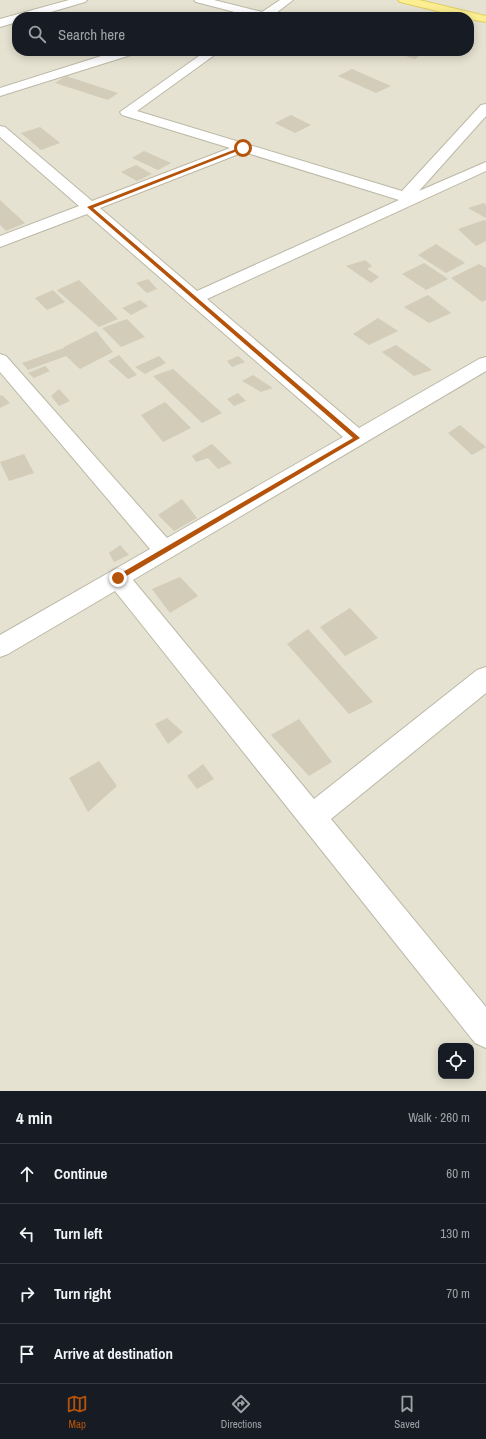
<!DOCTYPE html>
<html lang="en">
<head>
<meta charset="utf-8">
<style>
  :root { --surface:#171b24; --page:#242831; --text:#f1f3f6; --muted:#9ea1a6; --line:#363941; --accent:#b45309 }
  body { margin:0; font-family:"Archivo Narrow",sans-serif; background:var(--page); color:var(--text) }
  .controls { position:absolute; right:12px; bottom:12px; display:grid; overflow:hidden; border-radius:8px; box-shadow:0 2px 10px #0003 }
  .controls button { width:36px; height:36px; display:grid; place-items:center; padding:0; border:0; border-bottom:1px solid var(--line); background:var(--surface); color:var(--text); font:20px sans-serif }
  .stop { position:absolute; width:12px; height:12px; margin:-9px; border:3px solid #b45309; border-radius:50%; background:#fff }
  .stop.end { background:#b45309; border-color:#fff; box-shadow:0 1px 4px #0008 }
  .list { margin:0; padding:0; list-style:none }
  h2 { display:flex; justify-content:space-between; align-items:center; height:52px; margin:0; padding:0 16px; font-size:17px }
  h2 small { font-size:13px; font-weight:400; color:var(--muted) }
  .list li { display:grid; grid-template-columns:26px 1fr auto; gap:12px; align-items:center; box-sizing:border-box; height:60px; padding:0 16px; border-top:1px solid var(--line) }
  .list b { display:block; font-size:15px; white-space:nowrap }
  .list em { font-size:13px; font-style:normal; color:var(--muted) }
  .icon { flex:none; width:22px; height:22px; fill:none; stroke:currentColor; stroke-width:2; stroke-linecap:round; stroke-linejoin:round }
  .map { position:relative; flex:none; width:486px; height:1091px; overflow:hidden }
  .search { position:absolute; background:var(--surface); box-shadow:0 2px 10px #0003; left:12px; right:12px; top:12px; height:44px; display:flex; align-items:center; gap:10px; box-sizing:border-box; padding:0 14px; border-radius:16px; color:var(--muted); font-size:15px }
  .sheet { height:292px; background:var(--surface) }
  nav { display:flex; justify-content:space-around; align-items:center; box-sizing:border-box; height:56px; border-top:1px solid var(--line); background:var(--surface); font-size:11px; color:var(--muted) }
  nav a { display:grid; justify-items:center; gap:2px }
  nav .on { color:var(--accent) }
  .map>svg:first-child { display:block }
  .residential { fill:#e5e2d1; fill-rule:evenodd }
  .building { fill:#d2ccb9 }
  .lines { fill:none; stroke-linecap:round; stroke-linejoin:round }
  .street-casing { stroke:#bcb8a6; stroke-width:2 }
  .primary-casing { stroke:#e0ce62; stroke-width:2 }
  .street { fill:#fff; fill-rule:evenodd }
  .primary { fill:#fcee91; fill-rule:evenodd }
  .route { fill:#b45309 }
</style>
</head>
<body>
<div class="map">
<svg width="486" height="1091" viewBox="0 0 486 1091">
  <rect width="100%" height="100%" fill="#f1efe3"/>
  <path class="residential" d="M0,0h486v1091h-486zM17,17h452v34h-452zM441,1046h30v30h-30z"/>
  <g class="building">
    <path d="M390,51h29l5,1 -9,7z"/>
    <path d="M352,69l39,17 -15,7 -38,-17z"/>
    <path d="M66,76l52,17 -10,7 -53,-17z"/>
    <path d="M291,115l20,10 -16,8 -20,-10z"/>
    <path d="M40,127l20,16 -19,7 -20,-17z"/>
    <path d="M144,151l27,12 -13,7 -26,-12z"/>
    <path d="M136,165l16,9 -15,7 -16,-9z"/>
    <path d="M0,200l25,23 -19,8 -6,-6z"/>
    <path d="M484,203l2,2v13l-18,-10z"/>
    <path d="M484,220l2,1v20l-10,5 -18,-17z"/>
    <path d="M436,244l29,19 -19,10 -28,-18z"/>
    <path d="M365,260l7,6 -5,3 12,8 -8,6 -25,-17z"/>
    <path d="M424,263l24,16 -22,11 -24,-16z"/>
    <path d="M479,264l7,4v32l-4,2 -31,-24z"/>
    <path d="M148,279l9,10 -10,4 -11,-10z"/>
    <path d="M79,280l39,39 -19,8 -42,-37z"/>
    <path d="M53,290l12,12 -18,8 -12,-12z"/>
    <path d="M428,295l23,18 -22,10 -25,-16z"/>
    <path d="M140,300l8,6 -17,9 -9,-7z"/>
    <path d="M378,318l20,13 -29,14 -16,-11z"/>
    <path d="M127,319l18,18 -24,10 -19,-19z"/>
    <path d="M96,331l17,21 -33,17 -14,-13 -38,14 -6,-7 42,-15v-1z"/>
    <path d="M396,345l36,25 -18,6 -32,-24z"/>
    <path d="M119,355l18,20 -9,4 -20,-18z"/>
    <path d="M159,356l7,7 -21,11 -10,-7z"/>
    <path d="M238,356l7,6 -13,5 -5,-6z"/>
    <path d="M45,366l5,5 -16,7 -6,-5z"/>
    <path d="M173,369l49,44 -20,10 -49,-47z"/>
    <path d="M253,375l20,13 -12,4 -19,-11z"/>
    <path d="M59,389l11,12 -11,5 -8,-10z"/>
    <path d="M238,393l8,8 -12,5 -7,-7z"/>
    <path d="M2,395l8,8 -10,5v-12z"/>
    <path d="M165,402l26,26 -28,14 -22,-27z"/>
    <path d="M460,425l26,22 -14,8 -24,-22z"/>
    <path d="M212,444l20,19 -14,6 -10,-11 -12,4 -4,-6z"/>
    <path d="M24,454l10,19 -25,8 -9,-19z"/>
    <path d="M182,499l15,19 -23,13 -16,-16z"/>
    <path d="M120,545l9,10 -15,7 -5,-9z"/>
    <path d="M180,577l18,19 -28,17 -18,-24z"/>
    <path d="M350,608l28,30 -33,18 -25,-29z"/>
    <path d="M308,629l65,73 -24,12 -62,-70z"/>
    <path d="M167,718l16,14 -15,12 -13,-20z"/>
    <path d="M299,719l33,43 -23,14 -38,-41z"/>
    <path d="M99,761l18,25 -29,26 -19,-34z"/>
    <path d="M203,764l11,15 -17,10 -10,-13z"/>
  </g>
  <g class="lines">
    <g class="street-casing">
      <g id="street">
        <path d="M69,0h18l-2,2 -51,15h-17v5l-17,5v-8z"/>
        <path d="M194,0h20l48,12 18,-12h13l-22,17h-17l-58,-15z"/>
        <path d="M117,51h19l-2,3 -134,42v-8z"/>
        <path d="M206,51h14l-83,60 265,80 79,-86 5,-1v12l-67,75 67,-29v9l-279,128 152,129 120,-69 7,-2v14l-353,209 181,219 163,-129 9,-3v26l-155,126 155,188v41l-11,-5 -360,-452 -107,63 -8,3v-22l150,-86 -150,-177v-18l6,2 161,182 176,-101 -256,-223 -87,33v-11l79,-30 -79,-69v-11l5,1 87,74 138,-53 -108,-33 -2,-3zM244,152l155,48 -202,91 -97,-83z"/>
      </g>
    </g>
    <g class="primary-casing">
      <path id="primary" d="M398,0h21l67,16v6l-17,-3v-2h-7l-62,-15z"/>
    </g>
    <use href="#street" class="street"/>
    <use href="#primary" class="primary"/>
  </g>
  <path class="route" d="M241,147l4,1 -152,60 267,230 -242,143 -2,-1v-4l237,-138 -266,-231z"/>
</svg>
<div class="controls">
<button><svg class="icon" aria-label="locate" viewBox="0 0 24 24"><circle cx="12" cy="12" r="6"/><path d="M12 2v4M12 18v4M2 12h4M18 12h4"/></svg></button>
</div>
<div class="stop" style="left:243px;top:148px"></div>
<div class="stop end" style="left:118px;top:578px"></div>
<div class="search"><svg class="icon" aria-label="search" viewBox="0 0 24 24"><circle cx="10" cy="10" r="6"/><path d="M15 15l6 6"/></svg>Search here</div>
</div>
<section class="sheet">
<h2>4 min<small>Walk · 260 m</small></h2>
<ul class="list">
<li><svg class="icon" aria-label="ahead" viewBox="0 0 24 24"><path d="M12 20V5M6 11l6-6 6 6"/></svg><div><b>Continue</b></div><em>60 m</em></li>
<li><svg class="icon" aria-label="left" viewBox="0 0 24 24"><path d="M17 20v-9H6M10 6l-5 5 5 5"/></svg><div><b>Turn left</b></div><em>130 m</em></li>
<li><svg class="icon" aria-label="right" viewBox="0 0 24 24"><path d="M7 20v-9h11M14 6l5 5-5 5"/></svg><div><b>Turn right</b></div><em>70 m</em></li>
<li><svg class="icon" aria-label="arrive" viewBox="0 0 24 24"><path d="M6 21V4h12l-3 4 3 4H6"/></svg><div><b>Arrive at destination</b></div></li>
</ul>
</section>
<nav>
<a class="on"><svg class="icon" aria-label="map" viewBox="0 0 24 24"><path d="M3 6l6-2 6 2 6-2v14l-6 2-6-2-6 2zM9 4v14M15 6v14"/></svg>Map</a>
<a><svg class="icon" aria-label="directions" viewBox="0 0 24 24"><path d="M12 3l9 9-9 9-9-9zM9 14v-3h6M13 9l2 2-2 2"/></svg>Directions</a>
<a><svg class="icon" aria-label="saved" viewBox="0 0 24 24"><path d="M7 4h10v16l-5-4-5 4z"/></svg>Saved</a>
</nav>
</body>
</html>
